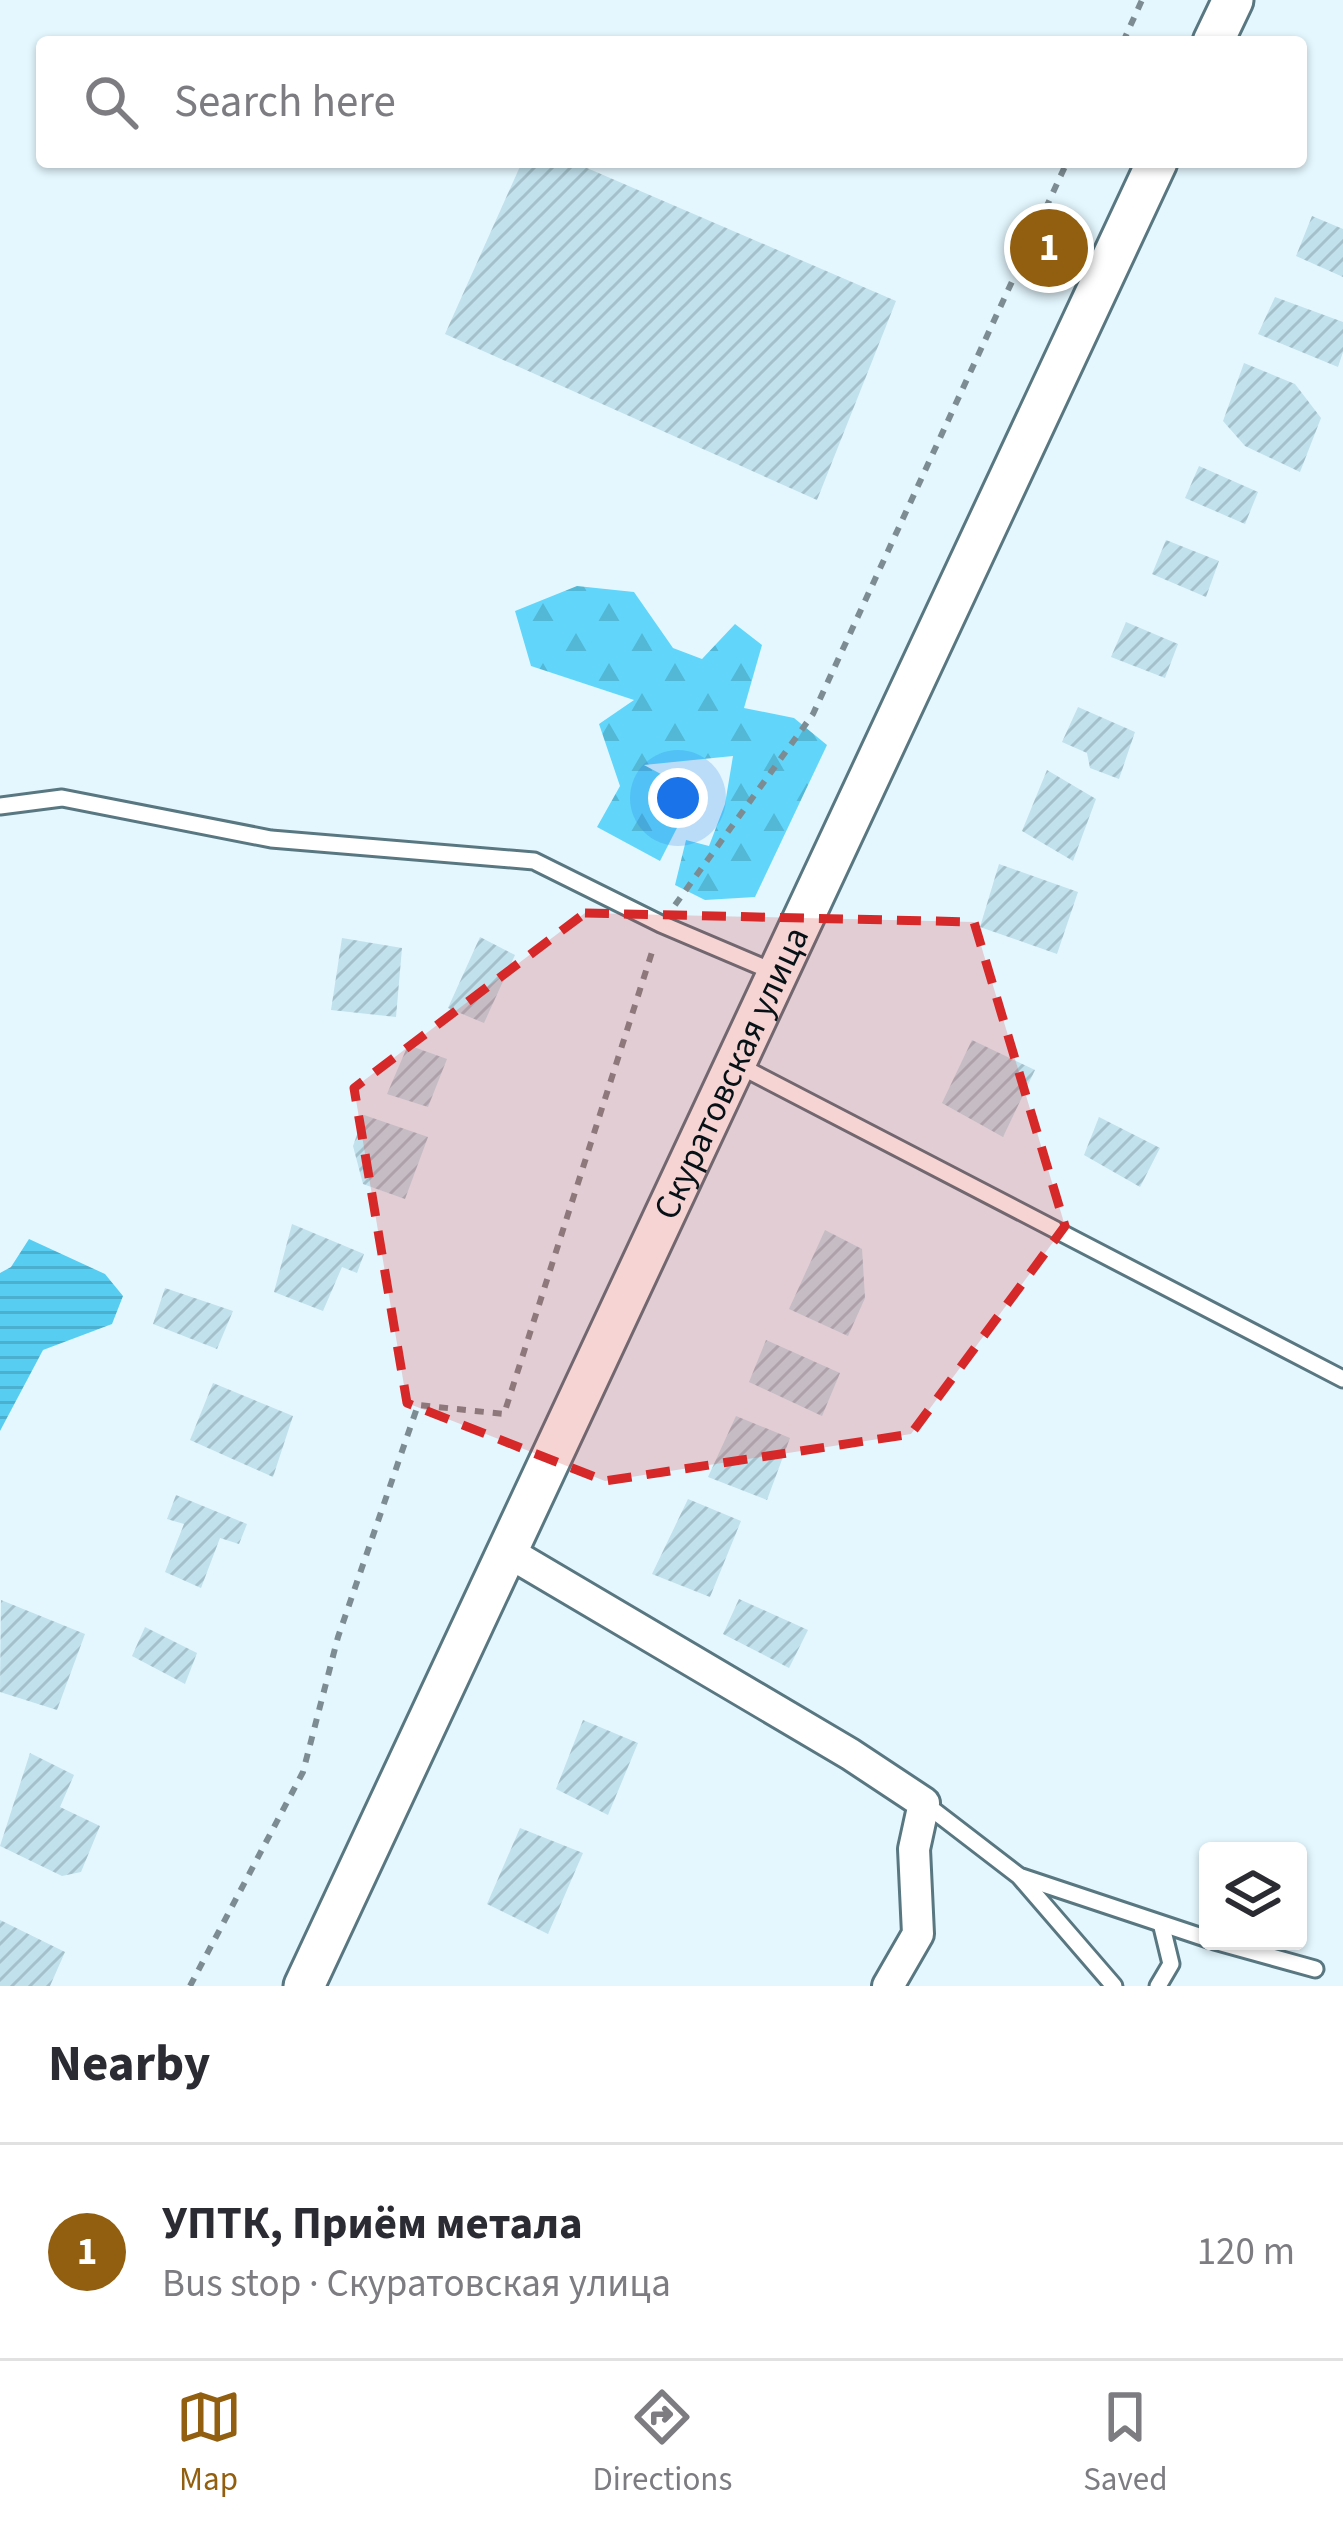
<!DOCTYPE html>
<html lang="en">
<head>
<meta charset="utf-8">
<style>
  :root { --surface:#fff; --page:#f2f2f3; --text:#2b2b33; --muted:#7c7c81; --line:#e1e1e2; --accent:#915f0f }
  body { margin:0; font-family:"Source Sans 3",sans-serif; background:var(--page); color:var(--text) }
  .controls { position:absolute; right:36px; bottom:36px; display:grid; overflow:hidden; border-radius:12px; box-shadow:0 3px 9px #0004 }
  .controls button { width:108px; height:108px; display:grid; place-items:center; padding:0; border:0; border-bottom:3px solid var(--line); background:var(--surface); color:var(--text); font:60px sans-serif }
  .you { position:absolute; left:678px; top:798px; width:42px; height:42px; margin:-30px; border:9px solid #fff; border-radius:50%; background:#1a73e8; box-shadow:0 0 0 18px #1a73e833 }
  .badge { display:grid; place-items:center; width:78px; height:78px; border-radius:50%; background:var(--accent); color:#fff; font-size:39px; font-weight:700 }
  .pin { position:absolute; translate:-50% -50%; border:6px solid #fff; box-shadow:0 3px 12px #0006 }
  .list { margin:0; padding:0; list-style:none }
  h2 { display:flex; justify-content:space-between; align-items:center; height:156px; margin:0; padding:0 48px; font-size:51px }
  h2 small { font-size:39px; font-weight:400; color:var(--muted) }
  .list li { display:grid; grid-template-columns:78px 1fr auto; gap:36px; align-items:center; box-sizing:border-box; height:216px; padding:0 48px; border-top:3px solid var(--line) }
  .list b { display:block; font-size:45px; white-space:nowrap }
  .list p { margin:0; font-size:39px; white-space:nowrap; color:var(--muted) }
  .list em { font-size:39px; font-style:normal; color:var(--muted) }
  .icon { flex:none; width:66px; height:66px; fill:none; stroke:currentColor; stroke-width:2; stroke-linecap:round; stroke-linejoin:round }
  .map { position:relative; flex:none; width:1343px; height:1986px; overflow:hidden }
  .search { position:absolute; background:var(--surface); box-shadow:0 3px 9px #0004; left:36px; right:36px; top:36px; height:132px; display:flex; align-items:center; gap:30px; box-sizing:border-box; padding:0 42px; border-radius:12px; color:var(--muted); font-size:45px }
  .sheet { height:372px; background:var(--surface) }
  nav { display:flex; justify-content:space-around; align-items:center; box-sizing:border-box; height:168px; border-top:3px solid var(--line); background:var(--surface); font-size:33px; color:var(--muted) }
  nav a { display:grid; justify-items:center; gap:6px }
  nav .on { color:var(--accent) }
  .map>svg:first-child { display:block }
  .forest { fill:url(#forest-firs) }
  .water { fill:url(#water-rules) }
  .building { fill:url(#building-hatch) }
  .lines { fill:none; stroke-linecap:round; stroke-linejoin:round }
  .service-casing { stroke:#597781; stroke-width:21 }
  .minor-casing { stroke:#597781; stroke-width:36 }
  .tertiary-casing { stroke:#597781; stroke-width:45 }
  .path { stroke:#7d8c92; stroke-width:6; stroke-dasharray:9 9; stroke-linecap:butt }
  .service { stroke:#fff; stroke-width:15 }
  .minor { stroke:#fff; stroke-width:30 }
  .tertiary { stroke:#fff; stroke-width:39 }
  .marked { fill:#d62828; fill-opacity:0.2; stroke:#d62828; stroke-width:9; stroke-dasharray:24 15; stroke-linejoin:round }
  .labels { text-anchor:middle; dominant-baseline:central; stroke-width:10; stroke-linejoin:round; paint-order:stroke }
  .street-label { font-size:36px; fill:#071216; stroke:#fff }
</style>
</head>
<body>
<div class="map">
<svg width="1343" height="1986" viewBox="0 0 1343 1986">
  <defs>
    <pattern id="forest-firs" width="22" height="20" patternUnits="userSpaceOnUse" patternTransform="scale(3)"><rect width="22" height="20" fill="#61d6fa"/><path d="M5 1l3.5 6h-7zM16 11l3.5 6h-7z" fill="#53b7d6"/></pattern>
    <pattern id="water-rules" width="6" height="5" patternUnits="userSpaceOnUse" patternTransform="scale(3)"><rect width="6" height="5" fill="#58cdf2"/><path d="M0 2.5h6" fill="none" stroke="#4bafcf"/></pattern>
    <pattern id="building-hatch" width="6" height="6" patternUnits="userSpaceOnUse" patternTransform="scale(3)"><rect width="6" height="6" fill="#c1e1ec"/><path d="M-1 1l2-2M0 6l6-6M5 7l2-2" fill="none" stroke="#a4c0ca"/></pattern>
  </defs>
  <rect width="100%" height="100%" fill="#e4f7fe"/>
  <path class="forest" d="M577,586l57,6 39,56 29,11 33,-35 27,21 -18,63 50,10 33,27 -72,152 -50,3 -30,-15 11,-45 23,6 16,-42 8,-48 -89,9 30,16 5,43 -19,37 -63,-34 23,-41 -21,-62 35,-24 -103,-34 -16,-55z"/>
  <path class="water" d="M29,1239l76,35 18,22 -11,28 -69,26 -43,81v-158l11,-6z"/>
  <g class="building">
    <path d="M522,162h51l323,139 -79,199 -372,-166z"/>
    <path d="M1312,216l31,13v48l-47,-21z"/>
    <path d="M1275,297l68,25v30l-5,15 -80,-33z"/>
    <path d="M1244,363l51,21 26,34 -21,54 -55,-26 -22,-25z"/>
    <path d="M1199,466l59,26 -13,32 -60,-26z"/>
    <path d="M1166,540l53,21 -13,36 -54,-23z"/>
    <path d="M1126,622l52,22 -13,34 -54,-21z"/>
    <path d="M1078,707l57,25 -16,47 -29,-11 -3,-15 -25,-11z"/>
    <path d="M1047,770l49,29 -23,62 -51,-30z"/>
    <path d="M999,864l79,28 -21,62 -77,-27z"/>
    <path d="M480,937l35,18 -31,68 -36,-15z"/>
    <path d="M342,938l60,10 -6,69 -65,-7z"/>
    <path d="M972,1040l63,30 -32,67 -61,-34z"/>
    <path d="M408,1045l39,14 -19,48 -41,-13z"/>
    <path d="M364,1115l64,22 -23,62 -42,-15 -10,-38z"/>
    <path d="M1099,1117l61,31 -20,39 -56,-32z"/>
    <path d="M292,1224l72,30 -7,19 -15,-6 -19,44 -49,-19z"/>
    <path d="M825,1230l37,19 3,49 -17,38 -59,-27z"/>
    <path d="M165,1288l68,23 -16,38 -64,-25z"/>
    <path d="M766,1340l74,33 -18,43 -73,-34z"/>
    <path d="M213,1383l80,33 -20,61 -83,-37z"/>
    <path d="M736,1416l54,22 -23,62 -59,-23z"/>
    <path d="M176,1495l71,29 -8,20 -19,-6 -19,50 -36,-16 19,-48 -17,-5z"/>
    <path d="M688,1499l53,22 -31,76 -58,-23z"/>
    <path d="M739,1599l69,31 -19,38 -66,-34z"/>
    <path d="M1,1600l84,34 -28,76 -57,-18z"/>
    <path d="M145,1627l52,26 -12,31 -53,-28z"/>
    <path d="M583,1720l55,23 -30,72 -52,-26z"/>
    <path d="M30,1753l44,22 -14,32 40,19 -19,46 -19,4 -62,-30z"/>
    <path d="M520,1828l63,25 -35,81 -61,-30z"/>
    <path d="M0,1920l65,32 -15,34h-50z"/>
  </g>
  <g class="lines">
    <g class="service-casing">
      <g id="service">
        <path d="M0,806l62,-8 209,41 263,22 127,63 113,48"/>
        <path d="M738,1065l605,314"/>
        <path d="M924,1803l95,73 95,110"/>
        <path d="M1022,1877l186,62"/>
        <path d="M1214,1941l101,28"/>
        <path d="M1158,1986l13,-22 -9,-37"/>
      </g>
    </g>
    <g class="minor-casing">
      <path id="minor" d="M508,1552l342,202 74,49 -10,46 4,85 -30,52"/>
    </g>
    <g class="tertiary-casing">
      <g id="tertiary">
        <path d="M1213,42l20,-42"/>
        <path id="s1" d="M304,1986l853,-1824"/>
      </g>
    </g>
    <g class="path">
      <path d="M1123,42l19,-42"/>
      <path d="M675,905l138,-191 254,-552"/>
      <path d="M190,1986l113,-214 35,-135 80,-232 86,9 149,-465"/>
    </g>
    <use href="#service" class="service"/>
    <use href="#minor" class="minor"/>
    <use href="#tertiary" class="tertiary"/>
  </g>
  <path class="marked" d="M585,913l389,9 91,304 -154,208 -306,47 -198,-78 -53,-315z"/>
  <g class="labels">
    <g class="street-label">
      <text stroke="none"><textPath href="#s1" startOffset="1008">Скуратовская улица</textPath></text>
    </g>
  </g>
</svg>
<div class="controls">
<button><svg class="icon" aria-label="layers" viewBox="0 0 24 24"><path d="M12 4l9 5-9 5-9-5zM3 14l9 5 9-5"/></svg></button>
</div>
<div class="you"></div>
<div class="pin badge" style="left:1049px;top:248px">1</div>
<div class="search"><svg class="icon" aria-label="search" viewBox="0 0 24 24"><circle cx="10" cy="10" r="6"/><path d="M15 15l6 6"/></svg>Search here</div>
</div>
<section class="sheet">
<h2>Nearby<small></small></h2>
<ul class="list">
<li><span class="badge">1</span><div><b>УПТК, Приём метала</b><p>Bus stop · Скуратовская улица</p></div><em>120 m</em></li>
</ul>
</section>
<nav>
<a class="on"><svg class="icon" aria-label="map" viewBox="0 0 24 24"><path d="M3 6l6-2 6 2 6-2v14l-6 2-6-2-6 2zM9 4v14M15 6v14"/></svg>Map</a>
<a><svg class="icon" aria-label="directions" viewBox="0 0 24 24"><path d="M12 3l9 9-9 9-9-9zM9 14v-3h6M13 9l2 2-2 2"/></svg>Directions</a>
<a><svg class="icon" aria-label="saved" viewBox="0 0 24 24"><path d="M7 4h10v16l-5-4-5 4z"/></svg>Saved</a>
</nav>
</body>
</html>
